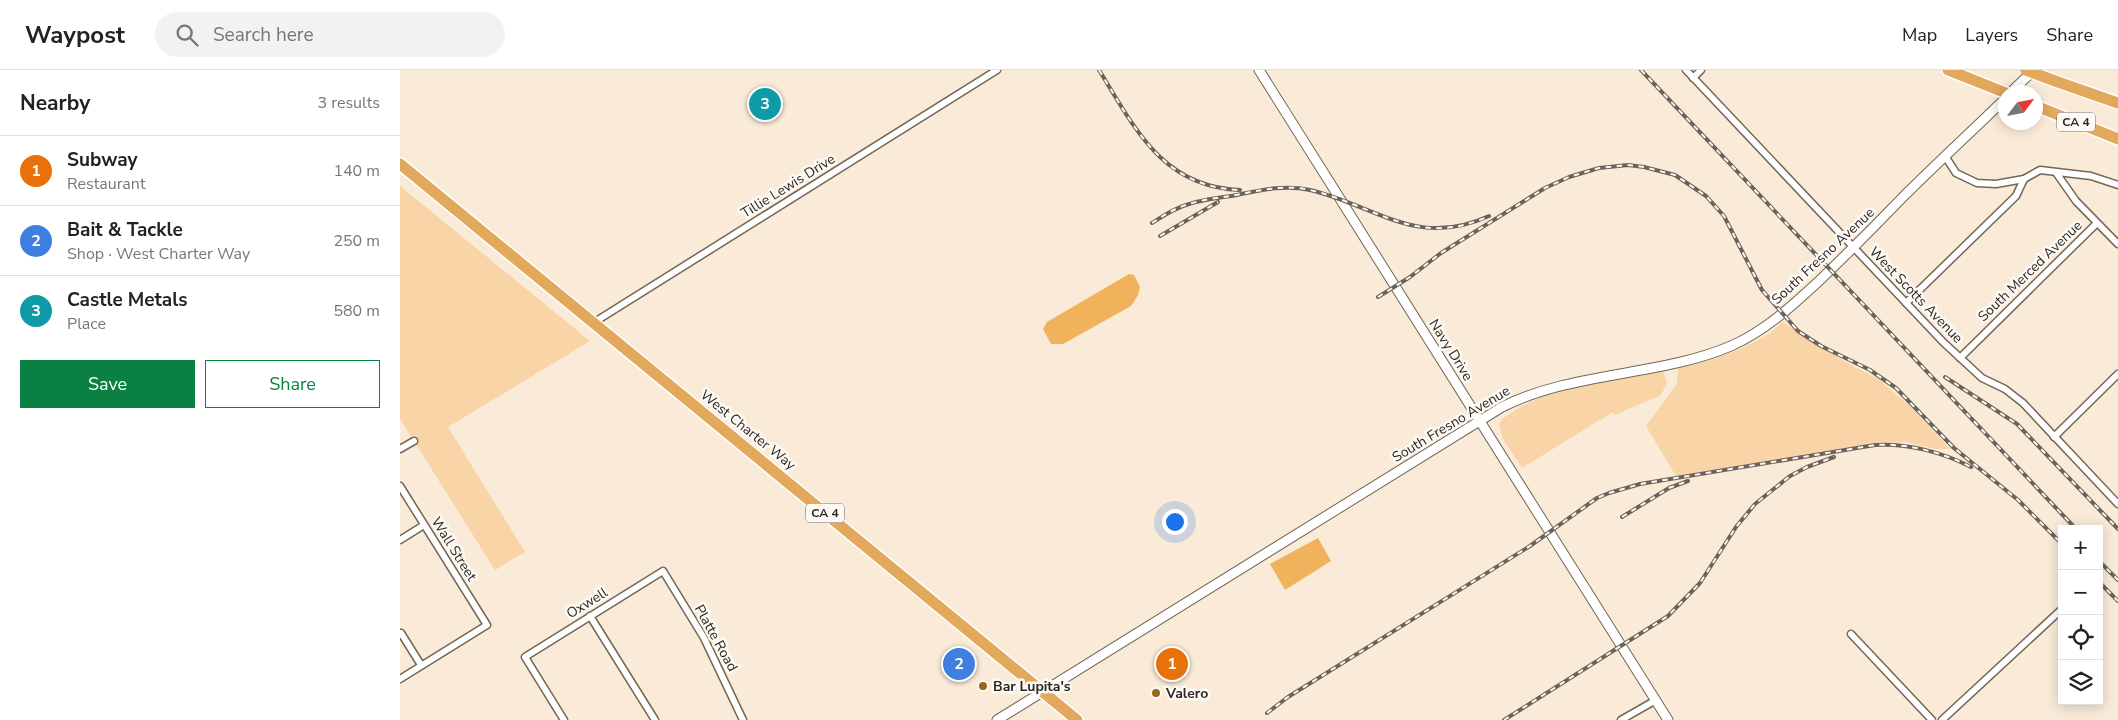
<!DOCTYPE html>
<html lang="en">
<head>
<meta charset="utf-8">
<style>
  :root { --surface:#fff; --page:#f2f2f2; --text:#222; --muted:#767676; --line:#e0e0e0; --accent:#0b8043 }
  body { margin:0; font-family:"Nunito Sans",sans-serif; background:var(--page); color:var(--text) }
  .controls { position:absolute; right:15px; bottom:15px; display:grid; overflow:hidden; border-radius:0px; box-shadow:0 2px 12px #0003 }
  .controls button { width:45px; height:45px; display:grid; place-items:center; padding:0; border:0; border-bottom:1px solid var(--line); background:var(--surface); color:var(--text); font:25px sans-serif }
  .compass { position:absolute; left:1598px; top:15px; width:45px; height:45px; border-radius:50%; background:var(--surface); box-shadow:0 2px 12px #0003; rotate:58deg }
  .you { position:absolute; left:774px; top:451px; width:18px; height:18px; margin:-12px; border:4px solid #fff; border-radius:50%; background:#1a73e8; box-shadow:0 0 0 8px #1a73e833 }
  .badge { display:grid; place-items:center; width:32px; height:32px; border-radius:50%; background:var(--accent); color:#fff; font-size:16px; font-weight:700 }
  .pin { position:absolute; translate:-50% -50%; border:2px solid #fff; box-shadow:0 1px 5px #0006 }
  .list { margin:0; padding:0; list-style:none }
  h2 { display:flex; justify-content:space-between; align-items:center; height:65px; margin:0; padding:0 20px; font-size:21px }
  h2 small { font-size:16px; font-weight:400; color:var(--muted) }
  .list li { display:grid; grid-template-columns:32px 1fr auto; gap:15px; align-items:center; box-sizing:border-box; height:70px; padding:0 20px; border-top:1px solid var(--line) }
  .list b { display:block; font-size:19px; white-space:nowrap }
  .list p { margin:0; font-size:16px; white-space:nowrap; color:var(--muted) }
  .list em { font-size:16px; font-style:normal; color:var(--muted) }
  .actions { display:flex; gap:10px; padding:15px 20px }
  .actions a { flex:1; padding:11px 0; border:1px solid var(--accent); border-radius:0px; text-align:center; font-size:18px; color:var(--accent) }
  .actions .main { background:var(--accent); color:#fff }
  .icon { flex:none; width:28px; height:28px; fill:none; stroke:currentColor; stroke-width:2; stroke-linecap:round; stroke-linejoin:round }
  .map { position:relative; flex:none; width:1718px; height:650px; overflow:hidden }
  header { display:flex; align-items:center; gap:30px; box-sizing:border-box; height:70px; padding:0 25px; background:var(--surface); border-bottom:1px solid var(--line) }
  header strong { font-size:24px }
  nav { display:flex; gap:28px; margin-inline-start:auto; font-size:18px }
  .search { width:350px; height:45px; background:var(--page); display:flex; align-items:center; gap:12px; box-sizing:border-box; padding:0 18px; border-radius:28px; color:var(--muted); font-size:19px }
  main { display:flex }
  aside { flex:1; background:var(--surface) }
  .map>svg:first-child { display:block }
  .green { fill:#f9d4a6 }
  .water { fill:#f1b25c }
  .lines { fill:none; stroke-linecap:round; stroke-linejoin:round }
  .street-casing { stroke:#746656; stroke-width:9 }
  .secondary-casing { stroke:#746656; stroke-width:11 }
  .highway-casing { stroke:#fff; stroke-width:14 }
  .street { stroke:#fff; stroke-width:6 }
  .secondary { stroke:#fff; stroke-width:9 }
  .highway { stroke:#e2a85b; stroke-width:11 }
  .rail-casing { stroke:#6c6358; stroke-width:4 }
  .rail { stroke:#fdfaf6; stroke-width:2; stroke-dasharray:5.5; stroke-linecap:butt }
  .highway-bridge-casing { stroke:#fff; stroke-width:14; stroke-linecap:butt }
  .highway-bridge { stroke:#e2a85b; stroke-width:11 }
  .poi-dot { fill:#98671a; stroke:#fdfaf6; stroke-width:2 }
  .labels { text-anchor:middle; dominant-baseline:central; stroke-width:5; stroke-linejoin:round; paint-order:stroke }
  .shield { fill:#fdfaf6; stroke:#6b6660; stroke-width:1 }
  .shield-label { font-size:12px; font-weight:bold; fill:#2c261f }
  .street-label { font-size:14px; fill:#2c261f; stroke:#fdfaf6 }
  .poi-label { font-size:14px; font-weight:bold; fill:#2c261f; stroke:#fdfaf6; text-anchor:start }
</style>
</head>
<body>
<header>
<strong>Waypost</strong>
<div class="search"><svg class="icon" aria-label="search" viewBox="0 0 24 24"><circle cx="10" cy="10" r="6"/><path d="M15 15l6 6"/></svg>Search here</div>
<nav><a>Map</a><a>Layers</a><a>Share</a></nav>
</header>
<main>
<aside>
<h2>Nearby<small>3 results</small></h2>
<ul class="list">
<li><span class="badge" style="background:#e8710a">1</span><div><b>Subway</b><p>Restaurant</p></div><em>140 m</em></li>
<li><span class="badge" style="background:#3f7fe0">2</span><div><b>Bait &amp; Tackle</b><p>Shop · West Charter Way</p></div><em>250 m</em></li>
<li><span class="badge" style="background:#0f9aa8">3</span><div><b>Castle Metals</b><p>Place</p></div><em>580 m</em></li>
</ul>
<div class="actions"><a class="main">Save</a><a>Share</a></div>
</aside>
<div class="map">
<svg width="1718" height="650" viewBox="0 0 1718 650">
  <rect width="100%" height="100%" fill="#faead8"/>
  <g class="green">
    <path d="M0,116l190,155 -142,86 77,125 -30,18 -95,-151z"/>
    <path d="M1383,252l61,39 36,19 34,30 36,39h-14l-30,-7 -32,1 -198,33 -30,-50 31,-42 1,-17c22,-1 71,-20 89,-32 6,-4 11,-9 16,-13z"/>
    <path d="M1263,300l4,13 -6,12 -46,20 -2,-3 -91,56 -19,-29 -4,-15 3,-5 18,-12 22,-10 43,-12z"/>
  </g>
  <g class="water">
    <path d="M729,204l5,1 6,12 -2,8 -7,11 -68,38h-12l-8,-15 4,-7z"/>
    <path d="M918,468l13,23 -46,29 -15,-26z"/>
  </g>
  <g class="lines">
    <g class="street-casing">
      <g id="street">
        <path d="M1286,0l257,272 39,36 23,11 18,14 95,101"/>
        <path d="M1293,8l8,-8"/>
        <path d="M1545,86l11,17 21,10 19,1 28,-5 16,-9 51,6 27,9"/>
        <path d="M1657,104l19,27 42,43"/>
        <path d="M1506,233l110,-107 8,-17"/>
        <path d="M193,253l404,-253"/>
        <path d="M1560,288l137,-135"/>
        <path d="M1654,367l64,-63"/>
        <path d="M0,379l14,-8"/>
        <path d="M0,416l87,139 -87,54"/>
        <path d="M0,470l24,-15"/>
        <path d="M190,546l65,104"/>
        <path d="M1,563l20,32"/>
        <path d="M1451,564l81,86"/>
        <path d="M164,650l-39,-63 138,-86 41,67 39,82"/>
        <path d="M1221,650l35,-20"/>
        <path d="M1542,650l120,-111"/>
      </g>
    </g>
    <g class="secondary-casing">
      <g id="secondary">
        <path d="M859,0l409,650"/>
        <path d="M1611,22l23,-22"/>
        <path d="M597,650l505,-313c72,-36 156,-30 229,-61 34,-15 61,-40 88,-65 28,-27 56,-55 83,-83 34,-34 69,-66 104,-100"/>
      </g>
    </g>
    <g class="highway-casing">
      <g id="highway">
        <path d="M1548,0l58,23"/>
        <path d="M1655,11l63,22"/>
        <path d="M1636,36l82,33"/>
        <path d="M0,94l677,556"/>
      </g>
    </g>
    <use href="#street" class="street"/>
    <use href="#secondary" class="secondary"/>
    <use href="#highway" class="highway"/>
    <g class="rail-casing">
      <g id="rail">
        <path d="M699,0c36,58 63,117 141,120"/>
        <path d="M1241,0l435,459"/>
        <path d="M752,153c11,-7 21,-14 34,-18 14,-5 30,-7 45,-9 26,-5 52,-12 79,-6 67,16 107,59 179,26"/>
        <path d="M760,166l58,-34"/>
        <path d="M978,227l32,-20 31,-24 104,-65 24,-11 30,-9 29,-3 16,2 31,8 31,21 18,20 38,74 36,41 23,15 49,24 26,18 58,60 64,52 44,44"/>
        <path d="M1545,307l72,47 101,105"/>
        <path d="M1222,447l47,-29 19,-7"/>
        <path d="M1699,491l19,19"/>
        <path d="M1699,512l19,19"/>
        <path d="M867,643l21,-16 242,-151 67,-48 12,-5 31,-9 235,-39c32,-2 67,7 96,22"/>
        <path d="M1104,650l164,-104 32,-33 36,-56 19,-23 35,-28 17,-9 27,-10"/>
      </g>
    </g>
    <use href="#rail" class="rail"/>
    <g class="highway-bridge-casing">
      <path id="highway-bridge" d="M1626,0l29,11"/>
    </g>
    <use href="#highway-bridge" class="highway-bridge"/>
  </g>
  <g class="poi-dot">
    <circle cx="583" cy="616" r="5"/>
    <circle cx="756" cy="623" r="5"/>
  </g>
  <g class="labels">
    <g class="shield">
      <rect x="1657" y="42.5" width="38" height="19" rx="4"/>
      <rect x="406" y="433.5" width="38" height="19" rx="4"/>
    </g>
    <g class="shield-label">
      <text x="1676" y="52">CA 4</text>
      <text x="425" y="443">CA 4</text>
    </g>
    <g class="street-label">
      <text transform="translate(388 116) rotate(-32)">Tillie Lewis Drive</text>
      <text transform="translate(1423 186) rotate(-43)">South Fresno Avenue</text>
      <text transform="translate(1630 201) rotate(-44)">South Merced Avenue</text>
      <text transform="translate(1516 225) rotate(46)">West Scotts Avenue</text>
      <text transform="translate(1051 280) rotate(58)">Navy Drive</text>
      <text transform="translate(1051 354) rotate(-31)">South Fresno Avenue</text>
      <text transform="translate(348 360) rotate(39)">West Charter Way</text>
      <text transform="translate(54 479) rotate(58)">Wall Street</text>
      <text transform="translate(187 533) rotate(-32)">Oxwell</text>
      <text transform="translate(316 568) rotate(61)">Platte Road</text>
    </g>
    <g class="poi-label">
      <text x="593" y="616">Bar Lupita's</text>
      <text x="766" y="623">Valero</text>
    </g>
  </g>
</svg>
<div class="controls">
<button>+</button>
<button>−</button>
<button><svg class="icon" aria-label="locate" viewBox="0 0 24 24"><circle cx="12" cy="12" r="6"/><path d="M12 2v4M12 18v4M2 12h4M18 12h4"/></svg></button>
<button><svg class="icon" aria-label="layers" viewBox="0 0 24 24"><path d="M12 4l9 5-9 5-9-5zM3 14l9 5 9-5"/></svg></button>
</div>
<svg class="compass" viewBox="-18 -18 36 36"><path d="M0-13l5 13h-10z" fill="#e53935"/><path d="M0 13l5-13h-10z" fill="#767676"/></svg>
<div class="you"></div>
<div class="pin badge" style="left:772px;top:594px;background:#e8710a">1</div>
<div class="pin badge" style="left:559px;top:594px;background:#3f7fe0">2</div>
<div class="pin badge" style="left:365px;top:34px;background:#0f9aa8">3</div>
</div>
</main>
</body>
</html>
